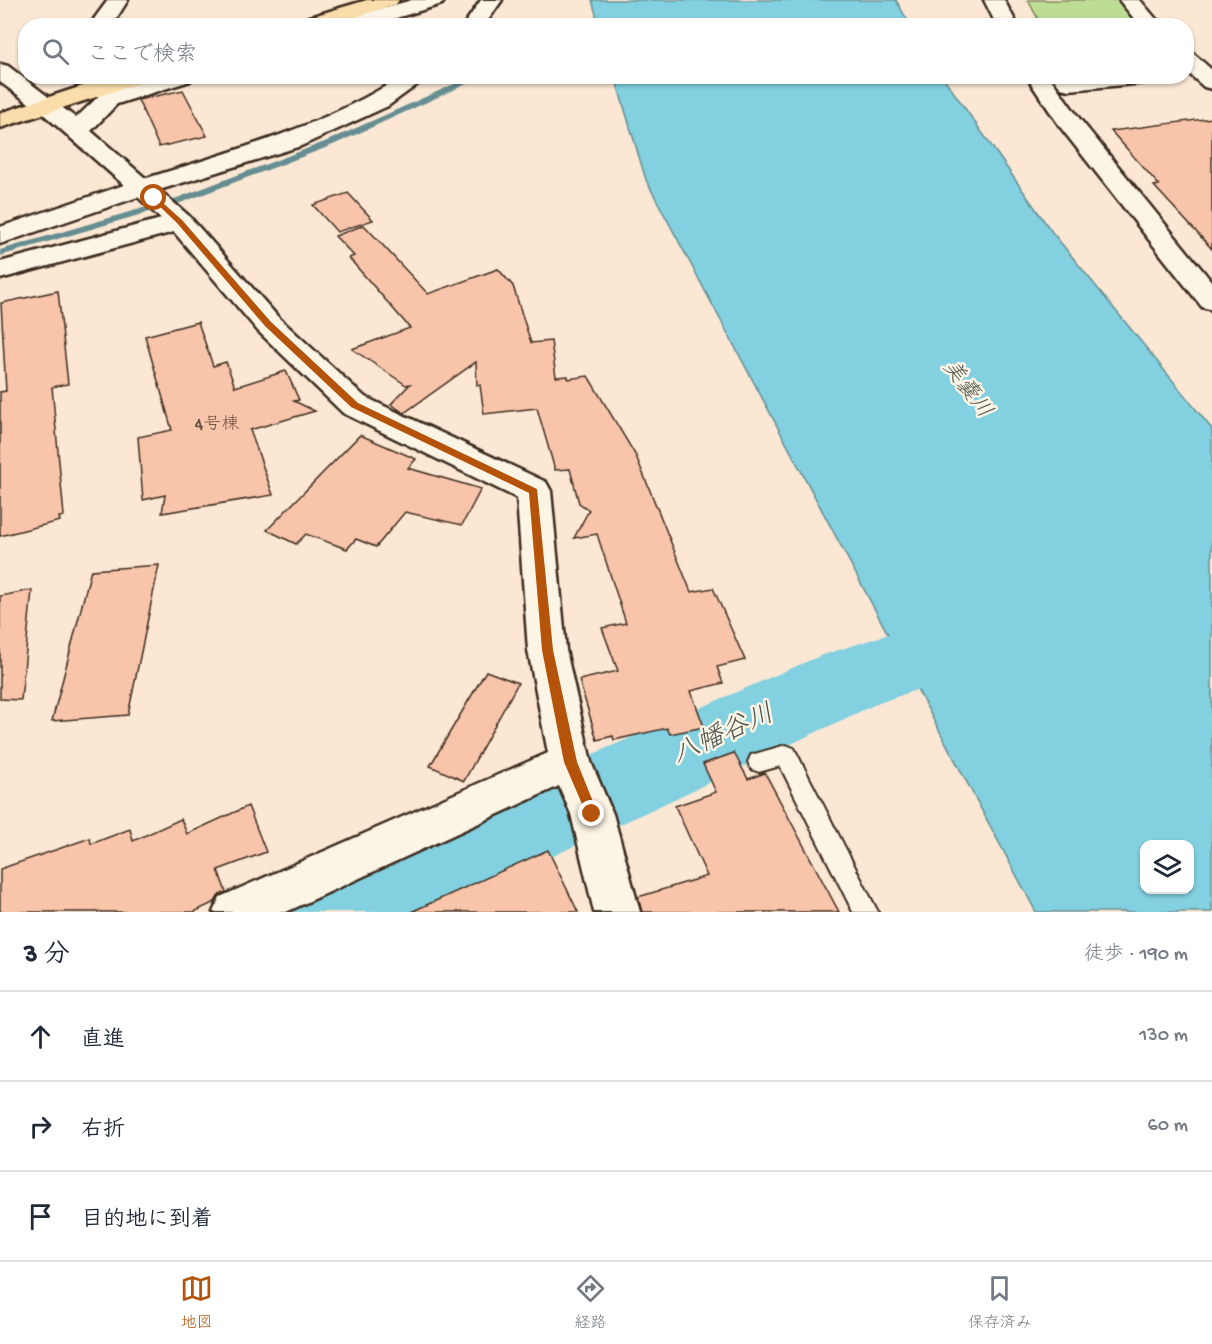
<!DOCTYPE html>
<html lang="ja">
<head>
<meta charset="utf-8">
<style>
  :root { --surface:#fff; --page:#f2f2f3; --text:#1f2937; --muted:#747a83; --line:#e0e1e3; --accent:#b45309 }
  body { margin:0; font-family:"Gochi Hand","Klee One",sans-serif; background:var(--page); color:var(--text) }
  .controls { position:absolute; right:18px; bottom:18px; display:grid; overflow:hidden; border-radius:12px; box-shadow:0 2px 4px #0004 }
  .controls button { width:54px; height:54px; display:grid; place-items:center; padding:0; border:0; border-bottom:2px solid var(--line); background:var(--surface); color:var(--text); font:30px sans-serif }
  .stop { position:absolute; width:18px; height:18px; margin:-14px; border:4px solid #b45309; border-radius:50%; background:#fff }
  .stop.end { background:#b45309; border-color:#fff; box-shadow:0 2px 6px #0008 }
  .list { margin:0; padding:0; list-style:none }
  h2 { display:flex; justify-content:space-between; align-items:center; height:78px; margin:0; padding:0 24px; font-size:26px }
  h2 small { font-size:20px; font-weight:400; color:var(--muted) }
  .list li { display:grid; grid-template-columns:39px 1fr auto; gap:18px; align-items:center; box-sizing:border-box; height:90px; padding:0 24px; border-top:2px solid var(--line) }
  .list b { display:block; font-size:22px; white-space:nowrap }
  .list em { font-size:20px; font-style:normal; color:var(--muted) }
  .icon { flex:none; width:33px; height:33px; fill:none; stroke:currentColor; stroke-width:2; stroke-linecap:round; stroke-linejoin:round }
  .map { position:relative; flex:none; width:1212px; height:912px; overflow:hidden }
  .search { position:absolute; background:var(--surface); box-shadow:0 2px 4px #0004; left:18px; right:18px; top:18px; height:66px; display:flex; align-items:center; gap:15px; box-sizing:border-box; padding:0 21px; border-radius:24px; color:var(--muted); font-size:22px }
  .sheet { height:348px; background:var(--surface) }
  nav { display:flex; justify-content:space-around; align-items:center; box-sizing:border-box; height:84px; border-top:2px solid var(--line); background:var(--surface); font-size:16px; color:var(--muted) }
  nav a { display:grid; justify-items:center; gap:3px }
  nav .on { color:var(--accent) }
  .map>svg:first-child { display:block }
  .green { fill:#bddc94; stroke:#7c8359; stroke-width:1.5 }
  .water { fill:#82d0e0; stroke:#668e92; stroke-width:1.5; fill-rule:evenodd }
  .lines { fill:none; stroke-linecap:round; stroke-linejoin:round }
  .stream { fill:#668e92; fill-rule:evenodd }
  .river { fill:#82d0e0; fill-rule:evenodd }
  .building { fill:#f9c5aa; stroke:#3b2a1e; stroke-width:1.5 }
  .lane-casing { stroke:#3b2a1e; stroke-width:4 }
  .street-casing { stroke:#3b2a1e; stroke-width:5 }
  .secondary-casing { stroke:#3b2a1e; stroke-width:5 }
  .primary-casing { stroke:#3b2a1e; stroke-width:5 }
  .lane { fill:#fcf5e5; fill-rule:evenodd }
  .street { fill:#fcf5e5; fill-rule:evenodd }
  .secondary { fill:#fcf5e5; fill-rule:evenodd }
  .primary { fill:#faddab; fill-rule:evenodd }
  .route { fill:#b45309 }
  .labels { text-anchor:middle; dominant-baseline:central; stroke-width:5; stroke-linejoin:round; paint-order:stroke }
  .number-label { font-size:18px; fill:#6a5141 }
  .water-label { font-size:22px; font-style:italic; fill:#4d544e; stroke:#fcf5e5 }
  .near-water-label { font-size:27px; font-style:italic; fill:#4d544e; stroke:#fcf5e5 }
</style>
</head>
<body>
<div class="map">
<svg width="1212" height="912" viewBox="0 0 1212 912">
  <rect width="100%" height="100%" fill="#fbe7d3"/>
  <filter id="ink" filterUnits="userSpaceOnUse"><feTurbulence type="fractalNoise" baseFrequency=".0167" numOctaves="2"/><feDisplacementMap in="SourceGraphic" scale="12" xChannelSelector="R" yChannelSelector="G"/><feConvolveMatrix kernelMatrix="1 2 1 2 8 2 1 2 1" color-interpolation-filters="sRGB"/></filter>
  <g filter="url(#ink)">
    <path class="green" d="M1028,0h90l24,25h-101z"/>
    <g class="water">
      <path d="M592,0h304l14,25h-311z"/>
      <path d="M615,77h328l109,155 160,197v483h-176l-390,-732zM1190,844v46h-46v-46z"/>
    </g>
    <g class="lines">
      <path class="stream" d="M472,76h12l-151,69 -150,57 -183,54v-6l177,-52 150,-57z"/>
      <path class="river" d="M989,602l27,9 12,22 -12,22 -140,49 -442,208h-146l13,-32 519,-224z"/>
    </g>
    <g class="building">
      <path d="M183,90l24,46 -48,11 -21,-47z"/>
      <path d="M1212,118v131l-58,-63 5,-1 -48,-54z"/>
      <path d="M348,193l25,27 -36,12 -24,-27z"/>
      <path d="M364,225l64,69 70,-25 15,17 18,57 20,-2 5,36 12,-1v3l20,-3 48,80 55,136 22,-4 32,72 -28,7 6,16 -32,8 13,36 -34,7 -3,-6 -53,12 -1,-4 -16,4 -18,-60 39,-9 -16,-43 24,-5 -29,-89 -23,4 15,-28 -10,-7 -9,-34 -15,1 -18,-62 -53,6 -4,-29h-3l-1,-23 -72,51 -13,-9 19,-20 -4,1 -54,-36 58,-21 -61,-70 5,-2 -19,-20z"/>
      <path d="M58,291l10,93 -16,3 12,129 -5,1 1,4 -60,15v-144l6,-1 -5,-88z"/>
      <path d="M198,322l15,44 13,-4 9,25 51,-16 13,29 -5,1 21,10 -65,19 23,65 -111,18 3,-18 -22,5 -5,-63 34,-7 -27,-94z"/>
      <path d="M360,435l56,24 -8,9 73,21 -19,36 -57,-13 -29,35 -20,-8 -9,10 -41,-15 -10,10 -29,-14z"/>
      <path d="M159,565l-31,150 -76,6 39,-151z"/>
      <path d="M32,590l-11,110 -21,-1v-103z"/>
      <path d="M486,671l32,12 -54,98 -34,-15z"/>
      <path d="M734,753l14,26 17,-6 74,139h-197l-4,-15 69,-21 -32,-70 41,-14 -13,-28z"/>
      <path d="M248,806l18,46 -48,18 8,22 -7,3 -4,7 -21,10h-194v-43l90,-31 1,6 39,-15 3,12 48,-22 6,15z"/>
      <path d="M548,850l30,62h-167z"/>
    </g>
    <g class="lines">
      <g class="lane-casing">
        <path id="lane" d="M786,745l8,3 84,164h-25l-73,-146 -21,6 -8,-3 -3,-7 3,-7z"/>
      </g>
      <g class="street-casing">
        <g id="street">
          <path d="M108,0h20l-12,19 2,7h-22l-2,-7z"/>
          <path d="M412,0h33l-3,4 -72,22h-35l2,-5z"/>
          <path d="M984,0h20l14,26h-21z"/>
          <path d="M1119,0h21l22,26h-22z"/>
          <path d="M1186,52l8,2 18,16v19l-8,-2 -18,-16z"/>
          <path d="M0,64l8,2 68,52 25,-24 56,-18h36l-3,5 -73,23 -26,27 98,85 89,101 87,80 181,85 5,9 15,159 25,112 22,52 27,98h-46l-23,-98 -12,-28 -273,126h-73l7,-15 328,-144 -20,-103 -11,-152 -174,-85 -85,-82 -84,-99 -174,47v-17l161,-43 -23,-22 -138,47v-17l124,-42 -84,-74 -40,-29z"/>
          <path d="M1026,76h23l30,42 133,164v28l-10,-3 -141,-179z"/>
          <path d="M1051,76h104l-3,5 -8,2 -75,7 -8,-2z"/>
        </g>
      </g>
      <g class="secondary-casing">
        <g id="secondary">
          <path d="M481,0h21l-18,26h-21z"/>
          <path d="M402,76h27l-41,30 -87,40 -158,49 -9,-3 -4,-5 4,-5c92,-29 186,-53 268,-106z"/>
        </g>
      </g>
      <g class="primary-casing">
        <g id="primary">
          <path d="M367,0h32l-3,4 -68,22h-34l2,-5z"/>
          <path d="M113,76h36l-3,5 -146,47v-15z"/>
        </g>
      </g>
      <use href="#lane" class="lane"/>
      <use href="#street" class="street"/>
      <use href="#secondary" class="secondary"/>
      <use href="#primary" class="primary"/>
    </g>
  </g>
  <path class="route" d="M154,195l28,25 89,102 87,81 179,86 16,161 24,112 21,52 -2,4h-8l-24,-56 -22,-112 -13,-157 -178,-86 -86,-81 -88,-103 -25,-24z"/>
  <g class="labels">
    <g class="number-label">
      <text x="217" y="425">4号棟</text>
    </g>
    <g class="water-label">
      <text transform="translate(966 390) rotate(53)">美嚢川</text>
    </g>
    <g class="near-water-label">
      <text transform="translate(724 736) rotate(-24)">八幡谷川</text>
    </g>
  </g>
</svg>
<div class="controls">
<button><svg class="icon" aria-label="layers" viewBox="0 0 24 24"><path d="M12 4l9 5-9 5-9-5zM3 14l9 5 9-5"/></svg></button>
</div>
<div class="stop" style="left:154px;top:198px"></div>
<div class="stop end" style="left:592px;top:814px"></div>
<div class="search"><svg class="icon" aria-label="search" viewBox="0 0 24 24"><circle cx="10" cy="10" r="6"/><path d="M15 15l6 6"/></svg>ここで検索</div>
</div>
<section class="sheet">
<h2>3 分<small>徒歩 · 190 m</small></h2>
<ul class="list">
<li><svg class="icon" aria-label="ahead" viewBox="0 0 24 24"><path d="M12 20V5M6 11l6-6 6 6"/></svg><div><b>直進</b></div><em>130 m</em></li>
<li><svg class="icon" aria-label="right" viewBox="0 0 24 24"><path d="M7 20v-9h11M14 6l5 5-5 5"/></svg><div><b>右折</b></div><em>60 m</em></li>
<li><svg class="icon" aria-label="arrive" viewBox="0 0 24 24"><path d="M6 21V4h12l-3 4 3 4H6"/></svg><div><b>目的地に到着</b></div></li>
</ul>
</section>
<nav>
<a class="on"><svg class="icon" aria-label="map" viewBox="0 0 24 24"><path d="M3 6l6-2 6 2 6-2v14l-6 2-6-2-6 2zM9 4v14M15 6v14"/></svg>地図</a>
<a><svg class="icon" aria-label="directions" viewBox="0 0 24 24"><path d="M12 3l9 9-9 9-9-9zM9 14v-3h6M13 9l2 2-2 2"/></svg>経路</a>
<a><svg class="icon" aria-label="saved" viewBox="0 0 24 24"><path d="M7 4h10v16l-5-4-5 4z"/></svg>保存済み</a>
</nav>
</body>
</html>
